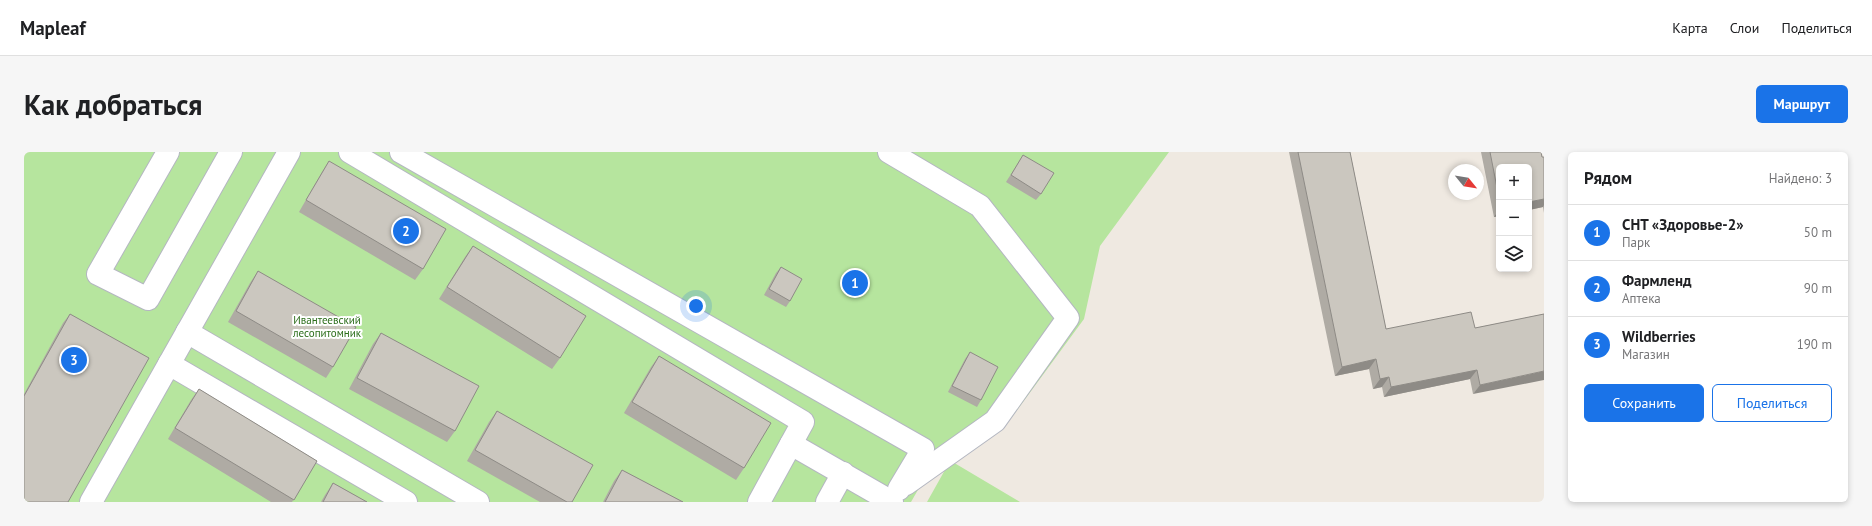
<!DOCTYPE html>
<html lang="ru">
<head>
<meta charset="utf-8">
<style>
  :root { --surface:#fff; --page:#f6f6f6; --text:#202124; --muted:#757577; --line:#e0e0e0; --accent:#1a73e8 }
  body { margin:0; font-family:"PT Sans",sans-serif; background:var(--page); color:var(--text) }
  .controls { position:absolute; right:12px; top:12px; display:grid; overflow:hidden; border-radius:6px; box-shadow:0 2px 6px #0003 }
  .controls button { width:36px; height:36px; display:grid; place-items:center; padding:0; border:0; border-bottom:1px solid var(--line); background:var(--surface); color:var(--text); font:20px sans-serif }
  .compass { position:absolute; left:1424px; top:12px; width:36px; height:36px; border-radius:50%; background:var(--surface); box-shadow:0 2px 6px #0003; rotate:120deg }
  .you { position:absolute; left:672px; top:154px; width:14px; height:14px; margin:-10px; border:3px solid #fff; border-radius:50%; background:#1a73e8; box-shadow:0 0 0 6px #1a73e833 }
  .badge { display:grid; place-items:center; width:26px; height:26px; border-radius:50%; background:var(--accent); color:#fff; font-size:13px; font-weight:700 }
  .pin { position:absolute; translate:-50% -50%; border:2px solid #fff; box-shadow:0 1px 4px #0006 }
  .list { margin:0; padding:0; list-style:none }
  h2 { display:flex; justify-content:space-between; align-items:center; height:52px; margin:0; padding:0 16px; font-size:17px }
  h2 small { font-size:13px; font-weight:400; color:var(--muted) }
  .list li { display:grid; grid-template-columns:26px 1fr auto; gap:12px; align-items:center; box-sizing:border-box; height:56px; padding:0 16px; border-top:1px solid var(--line) }
  .list b { display:block; font-size:15px; white-space:nowrap }
  .list p { margin:0; font-size:13px; white-space:nowrap; color:var(--muted) }
  .list em { font-size:13px; font-style:normal; color:var(--muted) }
  .actions { display:flex; gap:8px; padding:12px 16px }
  .actions a { flex:1; padding:9px 0; border:1px solid var(--accent); border-radius:6px; text-align:center; font-size:14px; color:var(--accent) }
  .actions .main { background:var(--accent); color:#fff }
  .icon { flex:none; width:22px; height:22px; fill:none; stroke:currentColor; stroke-width:2; stroke-linecap:round; stroke-linejoin:round }
  .map { position:relative; flex:none; width:1520px; height:350px; overflow:hidden; border-radius:6px }
  header { display:flex; align-items:center; gap:24px; box-sizing:border-box; height:56px; padding:0 20px; background:var(--surface); border-bottom:1px solid var(--line) }
  header strong { font-size:19px }
  nav { display:flex; gap:22px; margin-inline-start:auto; font-size:14px }
  .intro { display:flex; align-items:center; justify-content:space-between; box-sizing:border-box; height:96px; padding:0 24px }
  h1 { margin:0; font-size:28px }
  .button { padding:10px 18px; border-radius:6px; background:var(--accent); color:#fff; font-size:14px; font-weight:700 }
  main { display:flex; gap:24px; padding:0 24px }
  aside { flex:1; background:var(--surface); border-radius:6px; box-shadow:0 2px 6px #0003 }
  .map>svg:first-child { display:block }
  .green { fill:#b6e59e }
  .lines { fill:none; stroke-linecap:round; stroke-linejoin:round }
  .minor-casing { stroke:#b4b7c1; stroke-width:24 }
  .minor { stroke:#fff; stroke-width:22 }
  .wall { fill:#afaba4 }
  .shaded-wall { fill:#8e8b86 }
  .building { fill:#cbc7bf; stroke:#8e8b86 }
  .labels { text-anchor:middle; dominant-baseline:central; stroke-width:4; stroke-linejoin:round; paint-order:stroke }
  .park-label { font-size:11px; fill:#2c6e1b; stroke:#fff }
</style>
</head>
<body>
<header>
<strong>Mapleaf</strong>
<nav><a>Карта</a><a>Слои</a><a>Поделиться</a></nav>
</header>
<div class="intro"><h1>Как добраться</h1><a class="button">Маршрут</a></div>
<main>
<div class="map">
<svg width="1520" height="350" viewBox="0 0 1520 350">
  <rect width="100%" height="100%" fill="#efe9e1"/>
  <path class="green" d="M0,0h1145l-69,94 -16,73 -72,98 -61,44 69,41h-93l23,-41 -15,-1 -24,42h-887z"/>
  <g class="lines">
    <g class="minor-casing">
      <g id="minor">
        <path d="M144,0l-70,122 50,25 83,-147"/>
        <path d="M326,0l453,270 -44,80"/>
        <path d="M377,0l522,297 -24,40"/>
        <path d="M865,0l91,54 88,112 -73,103 -89,63"/>
        <path d="M163,180l291,170"/>
        <path d="M145,212l237,138"/>
        <path d="M767,292l101,58"/>
        <path d="M67,350l198,-350"/>
        <path d="M803,350l16,-29"/>
      </g>
    </g>
    <use href="#minor" class="minor"/>
  </g>
  <g class="wall">
    <path d="M1265,0h61l36,177 89,-1 69,-14 -71,80 -3,-15 -86,18 -2,-10 -9,2 -4,-20 -34,7z"/>
    <path d="M1457,0h60l1,5h2v56l-1,-6 -14,3v-43h-30v49l-5,1z"/>
    <path d="M999,3l18,39 -5,6 -30,-18z"/>
    <path d="M305,9l94,108 -8,11 -116,-68 23,-40z"/>
    <path d="M449,94l87,112 -8,11 -113,-70 26,-42z"/>
    <path d="M757,115l9,34 -4,6 -22,-12 12,-22z"/>
    <path d="M234,119l75,96 -7,11 -98,-56 22,-39z"/>
    <path d="M46,162l-46,188v-108l39,-71z"/>
    <path d="M357,181l74,98 -8,11 -98,-53 24,-45z"/>
    <path d="M946,200l11,48 -4,7 -29,-15 17,-33z"/>
    <path d="M635,204l85,112 -8,12 -112,-67 27,-46z"/>
    <path d="M175,237l118,72 -25,41h-21l-103,-63 23,-39z"/>
    <path d="M473,259l75,91h-32l-73,-41 22,-39z"/>
    <path d="M598,318l61,32h-80l11,-21z"/>
    <path d="M309,331l34,19h-46l4,-7z"/>
  </g>
  <g class="shaded-wall">
    <path d="M1520,47v6l-1,2 -14,3v-8z"/>
    <path d="M1475,58v6l-5,1z"/>
    <path d="M1352,207l-7,10 -34,7 7,-9z"/>
    <path d="M1453,218l-7,9 -86,18 7,-10z"/>
    <path d="M1520,219v9l-71,14 7,-9z"/>
    <path d="M1365,225l-7,10 -9,2 7,-10z"/>
  </g>
  <g class="building">
    <path d="M1274,0h52l36,177 85,-17 4,16 69,-14v57l-64,14 -3,-15 -86,17 -2,-10 -9,2 -4,-20 -34,8z"/>
    <path d="M1466,0h51l1,5h2v42l-15,3v-35h-30v31z"/>
    <path d="M999,3l31,18 -13,21 -30,-19z"/>
    <path d="M305,9l117,68 -23,40 -117,-69z"/>
    <path d="M449,94l113,70 -26,42 -113,-71z"/>
    <path d="M757,115l21,12 -12,22 -21,-12z"/>
    <path d="M234,119l98,56 -23,40 -97,-56z"/>
    <path d="M46,162l79,44 -81,144h-44v-106z"/>
    <path d="M357,181l98,53 -24,45 -98,-53z"/>
    <path d="M946,200l28,15 -17,33 -29,-14z"/>
    <path d="M635,204l112,67 -27,45 -112,-66z"/>
    <path d="M175,237l118,72 -23,39 -119,-72z"/>
    <path d="M473,259l96,54 -21,37h-5l-92,-52z"/>
    <path d="M598,318l61,32h-78z"/>
    <path d="M309,331l34,19h-44z"/>
  </g>
  <g class="labels">
    <g class="park-label">
      <text x="303" y="168">Ивантеевский<tspan x="303" dy="13">лесопитомник</tspan></text>
    </g>
  </g>
</svg>
<div class="controls">
<button>+</button>
<button>−</button>
<button><svg class="icon" aria-label="layers" viewBox="0 0 24 24"><path d="M12 4l9 5-9 5-9-5zM3 14l9 5 9-5"/></svg></button>
</div>
<svg class="compass" viewBox="-18 -18 36 36"><path d="M0-13l5 13h-10z" fill="#e53935"/><path d="M0 13l5-13h-10z" fill="#757577"/></svg>
<div class="you"></div>
<div class="pin badge" style="left:831px;top:131px">1</div>
<div class="pin badge" style="left:382px;top:79px">2</div>
<div class="pin badge" style="left:50px;top:208px">3</div>
</div>
<aside>
<h2>Рядом<small>Найдено: 3</small></h2>
<ul class="list">
<li><span class="badge">1</span><div><b>СНТ «Здоровье-2»</b><p>Парк</p></div><em>50 m</em></li>
<li><span class="badge">2</span><div><b>Фармленд</b><p>Аптека</p></div><em>90 m</em></li>
<li><span class="badge">3</span><div><b>Wildberries</b><p>Магазин</p></div><em>190 m</em></li>
</ul>
<div class="actions"><a class="main">Сохранить</a><a>Поделиться</a></div>
</aside>
</main>
</body>
</html>
